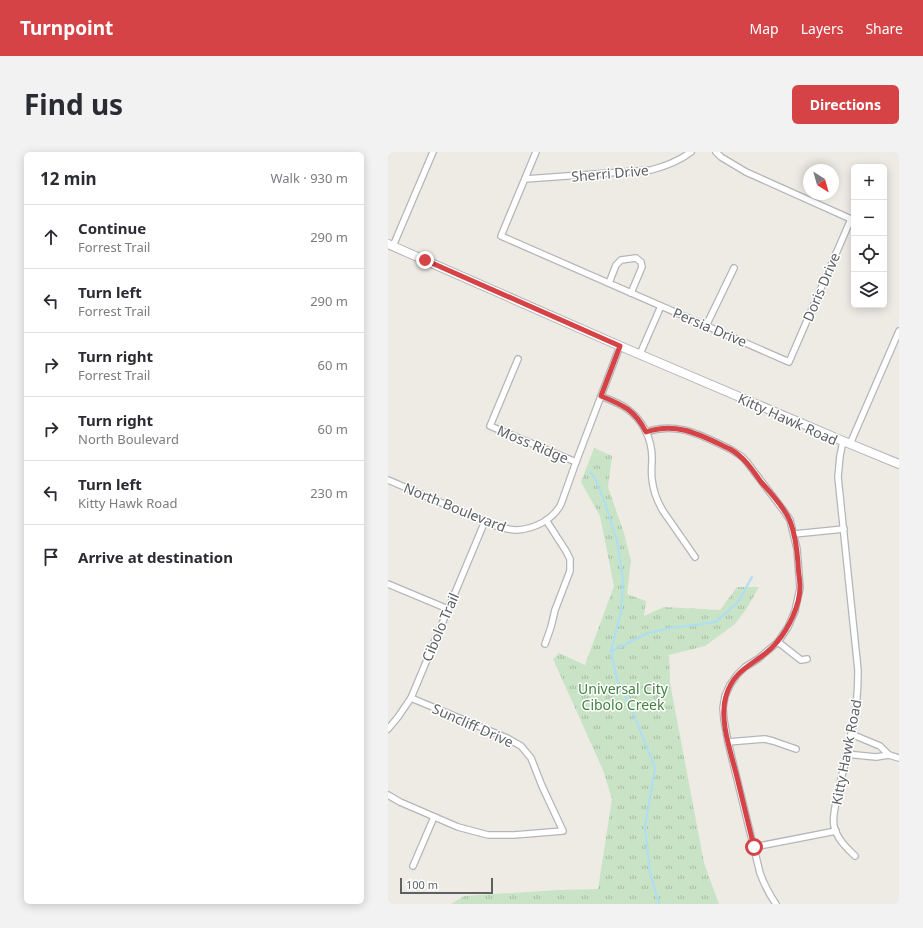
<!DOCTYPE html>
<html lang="en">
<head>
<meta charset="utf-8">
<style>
  :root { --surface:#fff; --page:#f2f2f3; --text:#2b2b33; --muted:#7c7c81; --line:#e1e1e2; --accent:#d64346 }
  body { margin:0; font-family:"Noto Sans",sans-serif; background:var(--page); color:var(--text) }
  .controls { position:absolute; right:12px; top:12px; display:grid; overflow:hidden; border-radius:6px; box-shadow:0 2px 10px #0003 }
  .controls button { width:36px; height:36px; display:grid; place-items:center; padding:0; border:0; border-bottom:1px solid var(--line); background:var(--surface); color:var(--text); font:20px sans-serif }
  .compass { position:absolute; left:415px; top:12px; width:36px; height:36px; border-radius:50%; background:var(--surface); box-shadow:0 2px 10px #0003; rotate:143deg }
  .scale { position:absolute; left:12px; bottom:10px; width:93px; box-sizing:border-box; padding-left:4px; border:2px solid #5d6164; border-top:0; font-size:11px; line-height:14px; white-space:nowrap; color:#5d6164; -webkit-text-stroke:3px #fff; paint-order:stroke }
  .stop { position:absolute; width:12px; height:12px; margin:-9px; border:3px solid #d64346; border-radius:50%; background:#fff }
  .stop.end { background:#d64346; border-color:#fff; box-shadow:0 1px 4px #0008 }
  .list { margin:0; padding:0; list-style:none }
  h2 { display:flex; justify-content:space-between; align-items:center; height:52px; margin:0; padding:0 16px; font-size:17px }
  h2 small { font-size:13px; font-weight:400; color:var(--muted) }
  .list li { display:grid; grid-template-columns:26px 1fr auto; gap:12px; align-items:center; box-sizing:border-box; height:64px; padding:0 16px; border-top:1px solid var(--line) }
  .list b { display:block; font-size:15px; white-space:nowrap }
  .list p { margin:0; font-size:13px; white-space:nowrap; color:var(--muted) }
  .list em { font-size:13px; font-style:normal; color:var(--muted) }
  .icon { flex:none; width:22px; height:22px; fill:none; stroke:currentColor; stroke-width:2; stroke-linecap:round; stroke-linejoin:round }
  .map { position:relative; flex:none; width:511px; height:752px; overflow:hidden; border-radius:6px }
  header { display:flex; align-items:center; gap:24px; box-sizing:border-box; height:56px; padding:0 20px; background:var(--accent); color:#fff }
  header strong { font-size:19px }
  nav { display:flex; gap:22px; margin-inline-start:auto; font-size:14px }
  .intro { display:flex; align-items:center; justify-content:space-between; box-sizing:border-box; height:96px; padding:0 24px }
  h1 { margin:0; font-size:28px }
  .button { padding:10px 18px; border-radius:6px; background:var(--accent); color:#fff; font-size:14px; font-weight:700 }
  main { display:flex; gap:24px; padding:0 24px }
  aside { flex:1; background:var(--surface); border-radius:6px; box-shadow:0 2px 10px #0003 }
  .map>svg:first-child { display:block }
  .grass { fill:url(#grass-tufts) }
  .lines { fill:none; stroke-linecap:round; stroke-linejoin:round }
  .stream { stroke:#aeddf6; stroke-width:2 }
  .street-casing { stroke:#b3b6b9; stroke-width:8 }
  .secondary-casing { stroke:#b2b5b9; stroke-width:10 }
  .street { stroke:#fff; stroke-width:5.5 }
  .secondary { stroke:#fff; stroke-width:8 }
  .route { stroke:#d64346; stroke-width:5 }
  .labels { text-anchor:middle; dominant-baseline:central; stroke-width:3; stroke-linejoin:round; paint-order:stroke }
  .street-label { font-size:14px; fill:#5d6164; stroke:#fff }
  .park-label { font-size:14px; fill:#42813f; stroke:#fff }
</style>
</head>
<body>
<header>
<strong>Turnpoint</strong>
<nav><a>Map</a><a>Layers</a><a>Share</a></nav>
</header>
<div class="intro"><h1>Find us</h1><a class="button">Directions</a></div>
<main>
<aside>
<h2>12 min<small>Walk · 930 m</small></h2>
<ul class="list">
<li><svg class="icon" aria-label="ahead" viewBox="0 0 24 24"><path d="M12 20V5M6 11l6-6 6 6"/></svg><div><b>Continue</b><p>Forrest Trail</p></div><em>290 m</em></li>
<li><svg class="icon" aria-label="left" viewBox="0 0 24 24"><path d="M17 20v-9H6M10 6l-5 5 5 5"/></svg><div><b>Turn left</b><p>Forrest Trail</p></div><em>290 m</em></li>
<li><svg class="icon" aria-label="right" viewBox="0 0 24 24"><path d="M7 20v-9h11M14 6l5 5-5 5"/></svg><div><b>Turn right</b><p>Forrest Trail</p></div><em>60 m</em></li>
<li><svg class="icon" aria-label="right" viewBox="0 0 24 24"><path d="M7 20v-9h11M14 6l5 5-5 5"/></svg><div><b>Turn right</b><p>North Boulevard</p></div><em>60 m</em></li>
<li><svg class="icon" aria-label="left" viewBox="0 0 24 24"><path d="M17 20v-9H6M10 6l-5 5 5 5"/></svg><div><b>Turn left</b><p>Kitty Hawk Road</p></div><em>230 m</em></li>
<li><svg class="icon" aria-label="arrive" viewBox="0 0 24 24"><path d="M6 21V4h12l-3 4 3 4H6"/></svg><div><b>Arrive at destination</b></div></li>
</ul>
</aside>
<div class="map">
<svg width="511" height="752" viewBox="0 0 511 752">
  <defs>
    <pattern id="grass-tufts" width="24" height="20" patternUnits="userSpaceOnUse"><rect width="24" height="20" fill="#c8e3c5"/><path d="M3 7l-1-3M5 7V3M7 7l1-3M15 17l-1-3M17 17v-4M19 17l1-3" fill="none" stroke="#a6bba4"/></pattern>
  </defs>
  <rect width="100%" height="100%" fill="#eeebe5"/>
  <path class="grass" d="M206,296l18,8 -4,31 16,46 7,28 -4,33 19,7 -2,15 20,-9 56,3 17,-23h22l-12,21 -12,16 -30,22 -36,9 1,28 34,180 15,41h-268l13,-8 95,-6 39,-1 14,-90 -9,-29 -50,-111 6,-6 26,12 29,-79 -14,-70 -19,-34z"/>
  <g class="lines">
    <g class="stream">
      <path d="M202,320l5,6 10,25 12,38 6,40 -2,30 -10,40 6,29 15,30 23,58 -10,59 5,46 9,31"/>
      <path d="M224,499l36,-18 23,-5 45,-6 22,-20 14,-25"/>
    </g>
    <g class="street-casing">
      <g id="street">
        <path d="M148,0l-35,84 288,126 62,-143 -105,-47 -25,-15 -5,-5"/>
        <path d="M137,27l126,-9c15,-4 28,-9 40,-18"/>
        <path d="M5,94l40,-94"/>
        <path d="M221,131l7,-18 5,-5 15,-2 5,4 1,5 -11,26"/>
        <path d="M318,174l28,-58"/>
        <path d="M252,202l21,-48"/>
        <path d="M130,207l-28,67 86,36"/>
        <path d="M213,244c9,4 18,7 25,12 16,11 26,30 26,50 0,7 -1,14 0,21 1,11 5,22 11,32l32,46"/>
        <path d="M258,280c32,-11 56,4 84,17l11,7 5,5 38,50 6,9 7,29 3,39 -5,23 -7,16 -10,15 -6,5 -14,12 -13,8 -8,8 -7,10 -5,11 -2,12 1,12 4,22 32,131c4,11 9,21 16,31"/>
        <path d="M455,289l-3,15 -2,21 20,193c0,18 -1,37 -5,55 -4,23 -10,45 -15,68 -2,11 -6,23 -4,33 3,13 12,21 21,30"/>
        <path d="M462,292l49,-113"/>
        <path d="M0,328l108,46c7,2 13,4 21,4 17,-1 36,-10 44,-26l15,-42 44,-116"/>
        <path d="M406,382l50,-5"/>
        <path d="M0,432l60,25"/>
        <path d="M390,490l23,18 6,-1"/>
        <path d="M157,492l6,-17 4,-17 15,-39v-12l-4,-8 -20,-31"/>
        <path d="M0,577l10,-12 13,-19 74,-177"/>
        <path d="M463,582l29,12 9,9"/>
        <path d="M340,590l37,-3 8,2 23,8"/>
        <path d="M458,602l30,3 13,-2 10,3"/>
        <path d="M0,643l12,7 58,25 30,8h26l49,-4 -21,-45 -11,-28 -10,-12 -14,-8 -96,-40"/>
        <path d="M366,695l82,-16"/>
        <path d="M25,714l21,-49"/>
      </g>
    </g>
    <g class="secondary-casing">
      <path id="secondary" d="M0,92l232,102 223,95 56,23"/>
    </g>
    <use href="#street" class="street"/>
    <use href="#secondary" class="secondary"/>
  </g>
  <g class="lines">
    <path class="route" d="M37,108l195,86 -19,50c22,9 34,14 45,36 32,-11 56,4 84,17 14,8 22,20 31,33 10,11 23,25 29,39 5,13 7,28 8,42 0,8 2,16 2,24 0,18 -11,41 -23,55 -17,22 -42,23 -51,54 -7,22 4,54 10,77 6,25 12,49 18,74"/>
  </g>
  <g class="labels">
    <g class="street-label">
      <text transform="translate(222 21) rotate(-5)">Sherri Drive</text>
      <text transform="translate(433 135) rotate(-67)">Doris Drive</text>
      <text transform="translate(322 175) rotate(23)">Persia Drive</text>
      <text transform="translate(400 267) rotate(24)">Kitty Hawk Road</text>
      <text transform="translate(145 292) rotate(23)">Moss Ridge</text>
      <text transform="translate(67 355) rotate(22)">North Boulevard</text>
      <text transform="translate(52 475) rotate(-67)">Cibolo Trail</text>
      <text transform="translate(85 573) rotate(24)">Suncliff Drive</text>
      <text transform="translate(458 600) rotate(-79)">Kitty Hawk Road</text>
    </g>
    <g class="park-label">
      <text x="235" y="536">Universal City<tspan x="235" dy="16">Cibolo Creek</tspan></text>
    </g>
  </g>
</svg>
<div class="controls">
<button>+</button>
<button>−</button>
<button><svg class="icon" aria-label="locate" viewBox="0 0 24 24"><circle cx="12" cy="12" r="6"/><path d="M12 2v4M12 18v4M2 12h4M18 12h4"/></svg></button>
<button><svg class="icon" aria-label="layers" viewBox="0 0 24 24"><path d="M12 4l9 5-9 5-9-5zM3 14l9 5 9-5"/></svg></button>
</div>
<svg class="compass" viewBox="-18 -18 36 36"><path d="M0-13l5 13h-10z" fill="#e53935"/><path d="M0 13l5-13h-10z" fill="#7c7c81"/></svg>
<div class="scale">100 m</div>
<div class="stop" style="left:366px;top:695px"></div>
<div class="stop end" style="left:37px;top:108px"></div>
</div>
</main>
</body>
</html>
